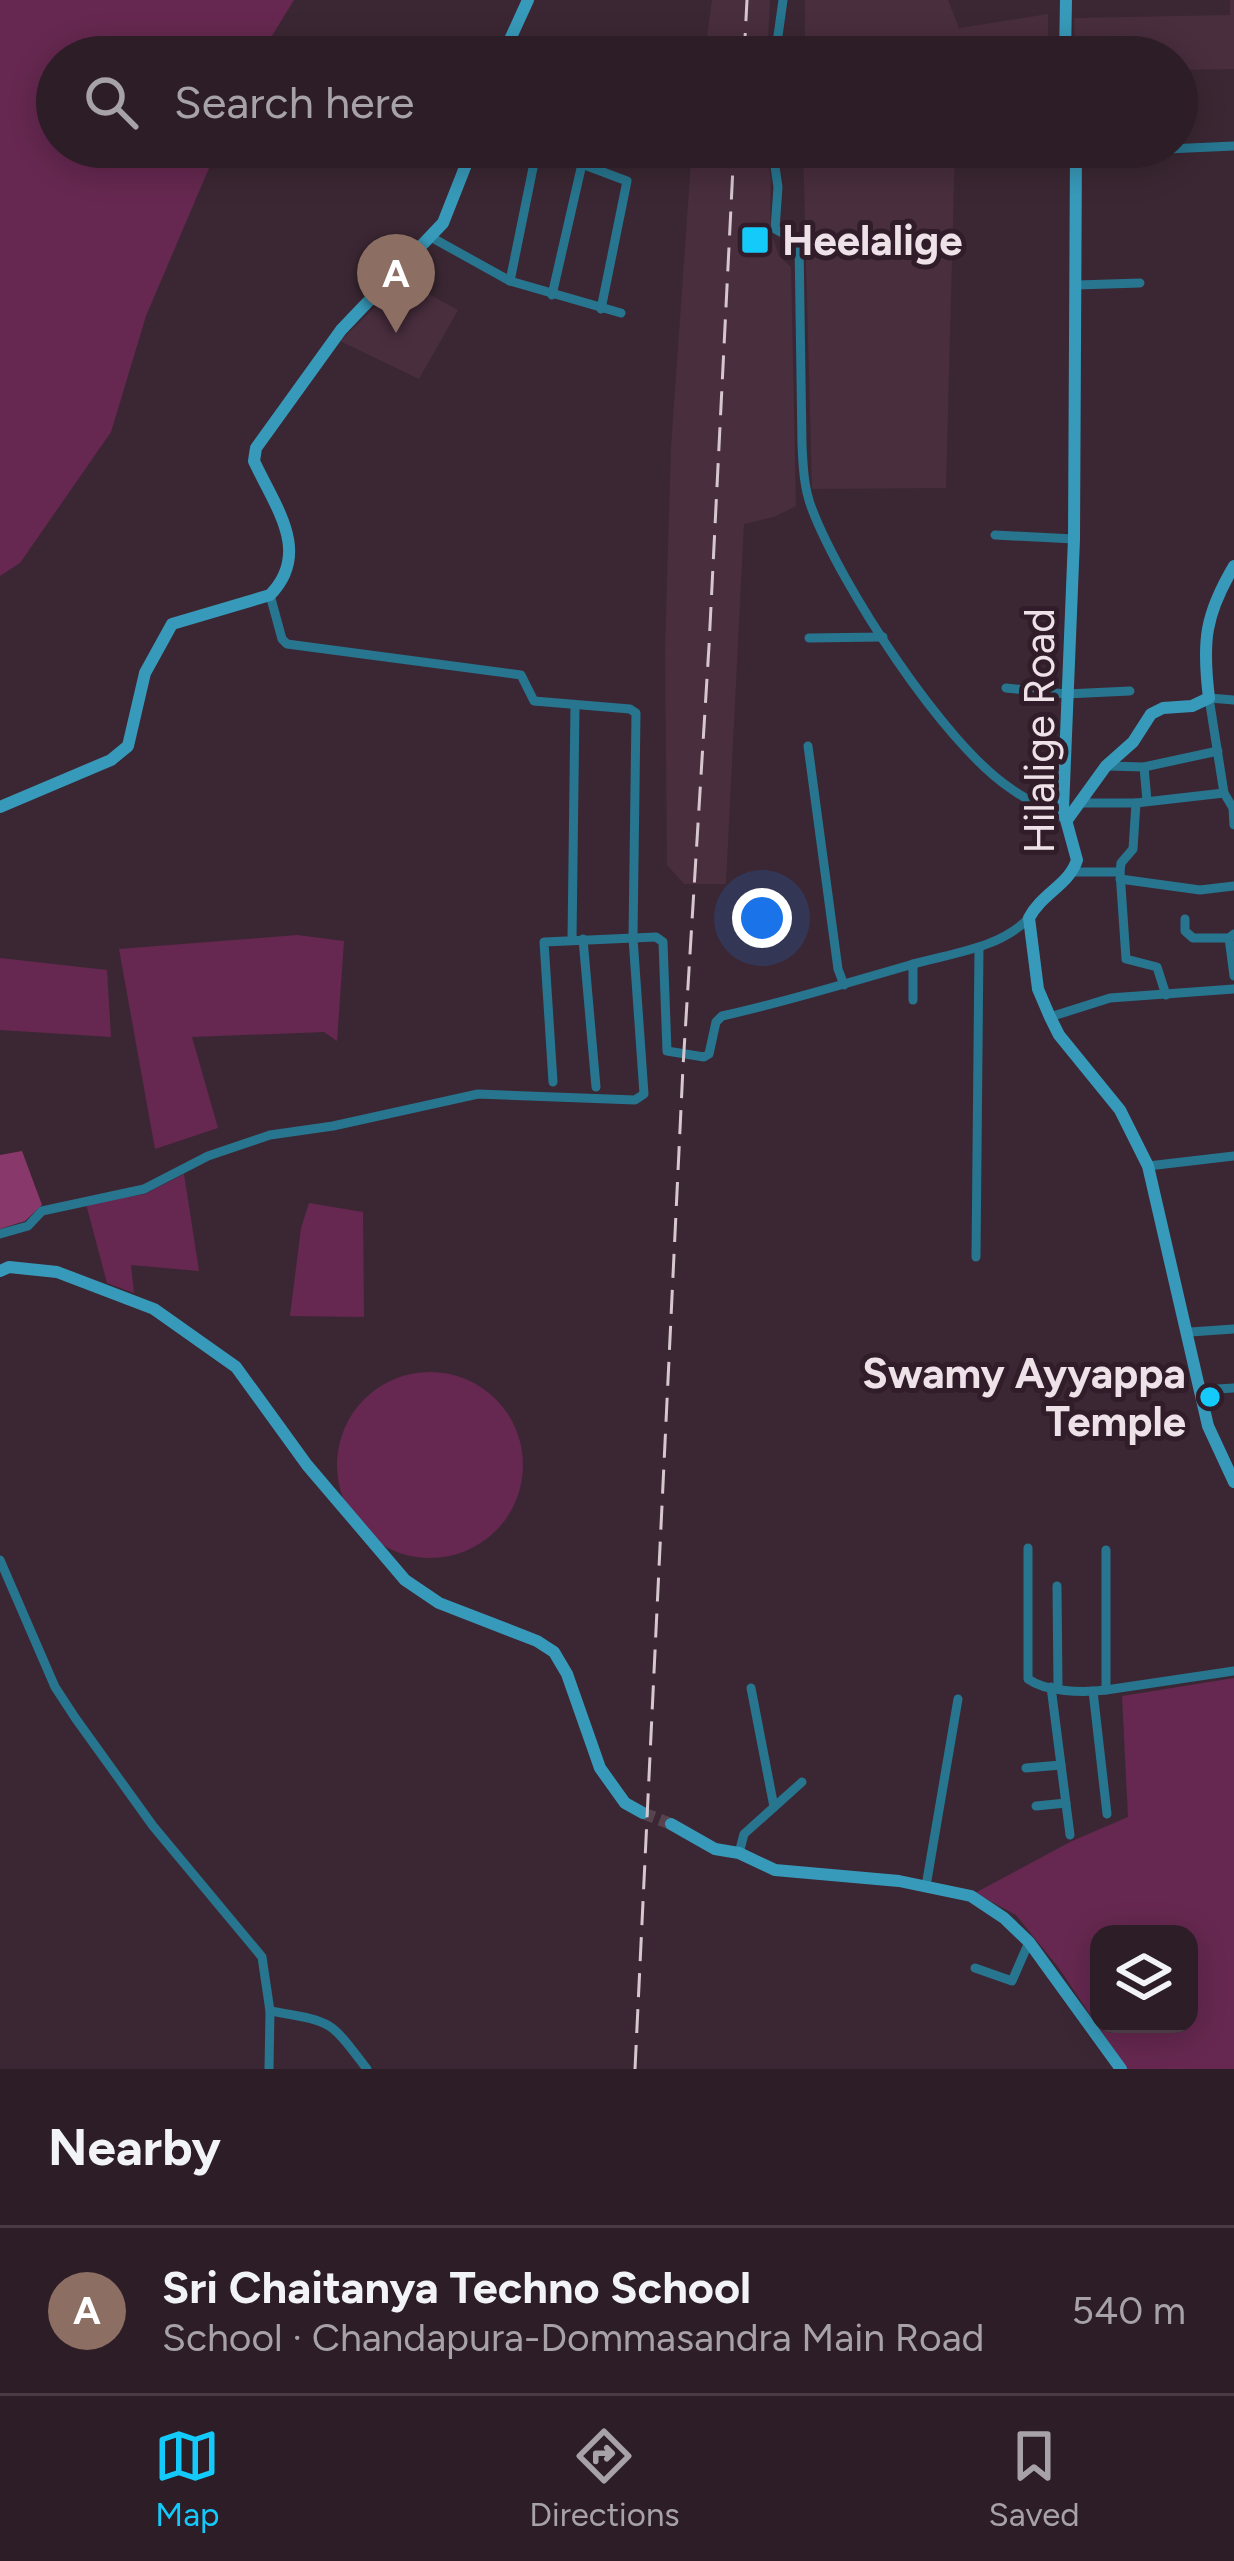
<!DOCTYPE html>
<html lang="en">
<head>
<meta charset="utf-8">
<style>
  :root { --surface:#2c1d26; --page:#34262e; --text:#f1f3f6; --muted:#a6a2a7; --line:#483b43; --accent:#13cafb }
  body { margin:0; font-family:Figtree,sans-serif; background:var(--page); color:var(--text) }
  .controls { position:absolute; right:36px; bottom:36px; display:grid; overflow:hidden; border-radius:24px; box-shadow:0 6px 30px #0003 }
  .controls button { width:108px; height:108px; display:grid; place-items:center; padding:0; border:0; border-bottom:3px solid var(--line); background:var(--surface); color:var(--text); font:60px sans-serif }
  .you { position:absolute; left:762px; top:918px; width:42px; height:42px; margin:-30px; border:9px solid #fff; border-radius:50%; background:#1a73e8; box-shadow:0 0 0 18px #1a73e833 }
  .badge { display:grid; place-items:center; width:78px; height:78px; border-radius:50%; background:var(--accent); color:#fff; font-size:39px; font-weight:700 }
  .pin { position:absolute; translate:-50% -99px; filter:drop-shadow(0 3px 6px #0008) }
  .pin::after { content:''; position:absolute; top:63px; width:42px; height:36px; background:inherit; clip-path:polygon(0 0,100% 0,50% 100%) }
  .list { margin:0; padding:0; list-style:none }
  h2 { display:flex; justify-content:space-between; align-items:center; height:156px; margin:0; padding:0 48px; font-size:51px }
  h2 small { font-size:39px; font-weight:400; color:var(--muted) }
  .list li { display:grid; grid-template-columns:78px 1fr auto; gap:36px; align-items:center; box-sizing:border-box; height:168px; padding:0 48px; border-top:3px solid var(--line) }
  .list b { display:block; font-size:45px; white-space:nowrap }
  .list p { margin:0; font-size:39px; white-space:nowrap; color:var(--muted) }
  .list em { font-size:39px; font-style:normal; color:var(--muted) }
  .icon { flex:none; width:66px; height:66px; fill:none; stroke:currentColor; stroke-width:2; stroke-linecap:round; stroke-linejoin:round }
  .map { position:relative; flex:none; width:1234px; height:2069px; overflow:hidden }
  .search { position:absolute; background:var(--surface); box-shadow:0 6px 30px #0003; left:36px; right:36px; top:36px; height:132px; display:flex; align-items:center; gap:30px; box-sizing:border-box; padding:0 42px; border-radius:66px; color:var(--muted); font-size:45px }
  .sheet { height:324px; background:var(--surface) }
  nav { display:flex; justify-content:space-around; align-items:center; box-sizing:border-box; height:168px; border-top:3px solid var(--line); background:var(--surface); font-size:33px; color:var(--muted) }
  nav a { display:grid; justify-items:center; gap:6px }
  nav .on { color:var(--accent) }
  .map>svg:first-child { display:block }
  .built { fill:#492e3e }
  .green { fill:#662850; fill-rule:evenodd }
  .forest { fill:#88386b }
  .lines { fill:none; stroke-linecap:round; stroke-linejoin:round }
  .secondary-tunnel { stroke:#56434e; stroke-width:12; stroke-dasharray:12 6; stroke-linecap:butt }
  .street { stroke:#27758f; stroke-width:9 }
  .secondary { stroke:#389aba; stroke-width:12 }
  .rail { stroke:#d6c7cf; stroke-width:3; stroke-dasharray:24 12; stroke-linecap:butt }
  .poi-dot { fill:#13cafb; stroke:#311d29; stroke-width:4.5 }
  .labels { text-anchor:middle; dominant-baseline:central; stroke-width:10; stroke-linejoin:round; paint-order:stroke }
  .poi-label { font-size:42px; font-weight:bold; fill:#efe1e8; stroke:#311d29; text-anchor:start }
  .street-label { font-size:42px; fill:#efe1e8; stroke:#311d29 }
</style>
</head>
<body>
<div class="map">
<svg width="1234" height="2069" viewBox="0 0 1234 2069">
  <rect width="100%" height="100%" fill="#3b2733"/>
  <g class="built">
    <path d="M712,0h58l-3,57h-63z"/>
    <path d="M805,0h143l11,28 89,-14v43h-243z"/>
    <path d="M1230,0h4v69l-57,1v-13h-102l-1,-39 156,-3z"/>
    <path d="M692,147h73l6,32 -1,51 9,26 12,11 5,239 -22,11 -30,7 -18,360h-42l-17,-19 -2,-216 6,-202z"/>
    <path d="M803,147h152l-9,341 -134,1z"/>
    <path d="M403,280l55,30 -39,69 -79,-38z"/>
  </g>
  <g class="green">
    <path d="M0,0h294l-35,57h-202v90h161l-72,169 -35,116 -91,131 -20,13z"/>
    <path d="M297,935l47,6 -7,100 -13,-9 -132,5 26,91 -63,21 -36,-200z"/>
    <path d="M0,958l107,12 4,67 -111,-7z"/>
    <path d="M184,1174l15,97 -68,-6 3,28 -27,-10 -21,-79 59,-10z"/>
    <path d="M309,1203l54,9 1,105 -74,-1 11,-88z"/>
    <circle cx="430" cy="1465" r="93"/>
    <path d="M1234,1678v391h-107l-69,-102 -42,-52 -41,-22 97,-52 56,-24 -6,-121zM1099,1934h90v90h-90z"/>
  </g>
  <path class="forest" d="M22,1151l20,54 -17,16 -25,8v-74z"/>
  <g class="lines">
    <path class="secondary-tunnel" d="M643,1813l28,11"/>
    <g class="street">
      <path d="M775,57l8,-57"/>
      <path d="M772,147l6,40 -3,42 24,13 3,203c1,22 2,44 10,64 29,76 131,234 198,279 17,13 38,22 57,32"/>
      <path d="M1078,153l156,-7"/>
      <path d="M429,236l81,45 111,32"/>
      <path d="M510,281l26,-128 11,-2 80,30 -26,128"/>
      <path d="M1077,285l63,-2"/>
      <path d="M552,295l30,-131"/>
      <path d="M995,535l79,4"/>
      <path d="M809,638l74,-1"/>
      <path d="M1006,688l60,6 64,-3"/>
      <path d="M1234,700l-25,-2 15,95 9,15 1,17"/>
      <path d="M808,746l30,223 6,16"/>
      <path d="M1107,766l37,1"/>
      <path d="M1147,801l-3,-34 74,-16"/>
      <path d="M1079,803h57l88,-10"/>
      <path d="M1136,803l-3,46 -12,14 -1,9 6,87 31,8 9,28"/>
      <path d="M1073,872h47"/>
      <path d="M1120,879l80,11 34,-4"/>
      <path d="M1185,919v12l8,7h36"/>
      <path d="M1234,934l-5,4 5,38"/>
      <path d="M583,939l13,148"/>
      <path d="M572,940l3,-235"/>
      <path d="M913,964v36"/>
      <path d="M1050,1017l60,-19 124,-9"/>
      <path d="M553,1082l-9,-140 112,-5 7,5 4,109 37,6 5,-3 7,-32 6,-6c64,-14 125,-33 188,-51 41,-12 89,-16 119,-47"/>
      <path d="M1148,1166l86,-10"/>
      <path d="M0,1234l28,-8 14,-15 102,-22 64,-33 62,-21 63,-9 145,-32 157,6 9,-6 -11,-156 3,-225 -6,-4 -96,-8 -13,-26 -234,-31 -5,-5 -12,-44"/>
      <path d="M976,1257l3,-310"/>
      <path d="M1190,1332l44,-3"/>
      <path d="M1201,1390l33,-2"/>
      <path d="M1028,1548v131c18,13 54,14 78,11"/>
      <path d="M1106,1550v140l128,-19"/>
      <path d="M0,1560l55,127 21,32 77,107 109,131 8,54 -1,58"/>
      <path d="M1057,1586l1,102"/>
      <path d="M1051,1687l19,148"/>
      <path d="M751,1688l23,119"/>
      <path d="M1093,1691l14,123"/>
      <path d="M1026,1768l35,-3"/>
      <path d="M1036,1806l30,-3"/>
      <path d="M739,1853l5,-19 58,-52"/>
      <path d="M926,1886l32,-187"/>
      <path d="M975,1968l37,13 17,-39"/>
      <path d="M270,2011c63,11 58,7 97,58"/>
    </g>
    <g class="secondary">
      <path d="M502,57l26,-57"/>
      <path d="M1065,57l1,-57"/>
      <path d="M1076,147l-2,392 -11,270 14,51c-8,25 -35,33 -48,58l9,71 12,28 9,18 61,75 28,56 60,260 26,56"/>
      <path d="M0,807l111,-47 17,-14 17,-73 27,-49 98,-29c42,-43 5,-88 -16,-134l2,-13 85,-118 102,-107 30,-76"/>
      <path d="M1067,820l39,-54 27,-24 18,-28 12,-6 29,-2 17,-8c-7,-57 -4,-83 25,-132"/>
      <path d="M0,1271l9,-4 48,5 97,37 82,58 71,98 98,115 34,23 98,38 17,11 13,22 33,94 25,35 18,10"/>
      <path d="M671,1824l44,25 24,4 36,17 124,11 72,15 33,22 25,24 92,127"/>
    </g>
    <g class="rail">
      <path d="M744,57l3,-57"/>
      <path d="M635,2069l48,-1002 26,-421 25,-499"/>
    </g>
  </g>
  <g class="poi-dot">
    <rect x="740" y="225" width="30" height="30" rx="6"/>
    <circle cx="1210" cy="1397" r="12"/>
  </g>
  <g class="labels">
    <g class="poi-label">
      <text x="782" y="240">Heelalige</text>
      <text x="1186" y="1373" text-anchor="end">Swamy Ayyappa<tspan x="1186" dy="48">Temple</tspan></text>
    </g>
    <g class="street-label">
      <text transform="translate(1039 731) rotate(-90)">Hilalige Road</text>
    </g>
  </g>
</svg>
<div class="controls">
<button><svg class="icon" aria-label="layers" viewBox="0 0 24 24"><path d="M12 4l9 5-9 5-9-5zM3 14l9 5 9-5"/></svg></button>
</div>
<div class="you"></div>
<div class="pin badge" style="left:396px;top:333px;background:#8d6e63">A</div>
<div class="search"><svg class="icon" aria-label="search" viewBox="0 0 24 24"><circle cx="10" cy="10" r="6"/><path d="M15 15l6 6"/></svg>Search here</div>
</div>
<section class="sheet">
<h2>Nearby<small></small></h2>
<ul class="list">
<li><span class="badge" style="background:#8d6e63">A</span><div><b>Sri Chaitanya Techno School</b><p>School · Chandapura-Dommasandra Main Road</p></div><em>540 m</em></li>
</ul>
</section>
<nav>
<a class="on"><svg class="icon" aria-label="map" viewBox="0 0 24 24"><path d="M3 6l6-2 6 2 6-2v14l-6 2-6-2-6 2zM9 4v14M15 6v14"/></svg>Map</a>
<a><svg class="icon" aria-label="directions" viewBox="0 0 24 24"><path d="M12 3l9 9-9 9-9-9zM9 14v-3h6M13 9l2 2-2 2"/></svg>Directions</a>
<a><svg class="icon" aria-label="saved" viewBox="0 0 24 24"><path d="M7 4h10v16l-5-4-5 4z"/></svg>Saved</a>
</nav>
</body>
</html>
